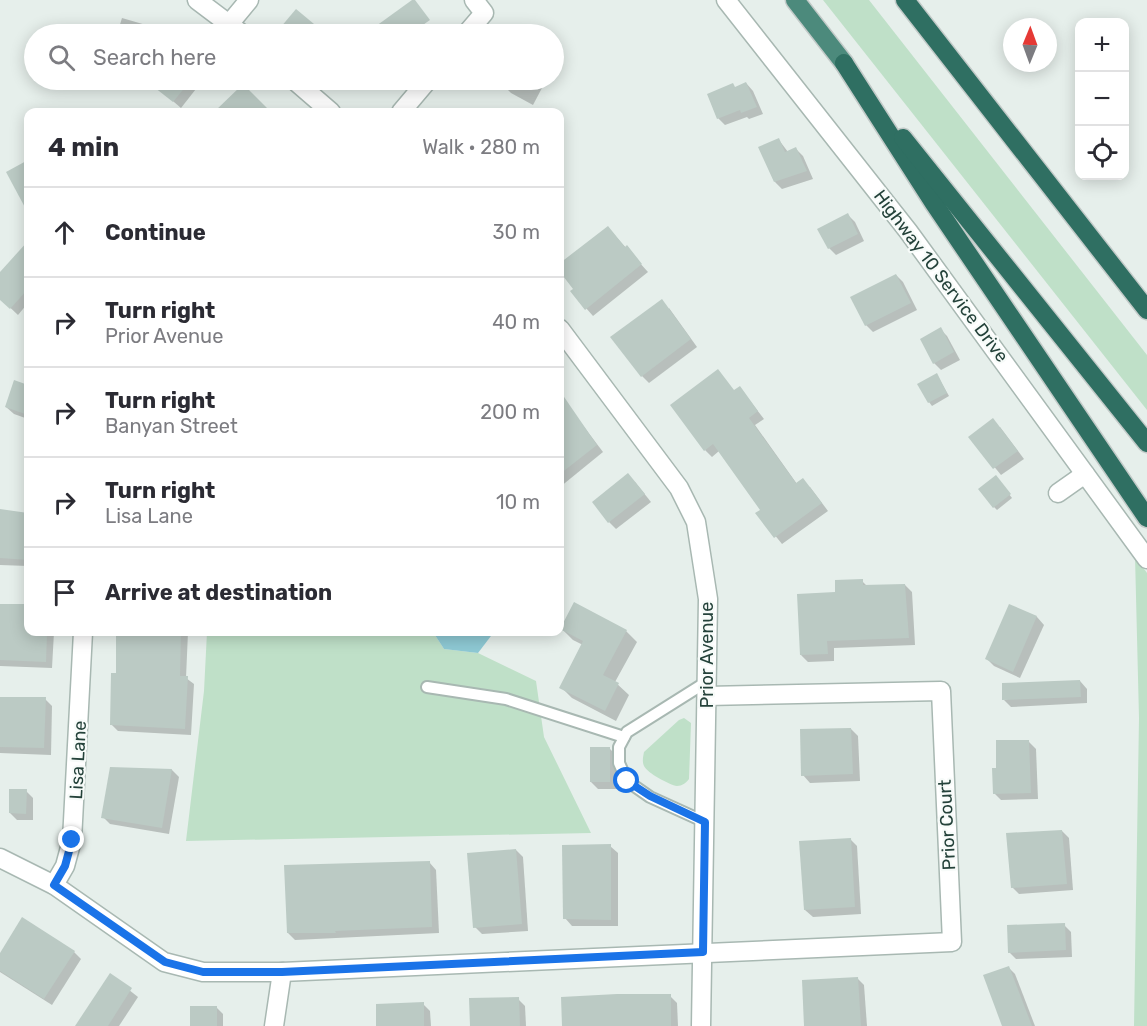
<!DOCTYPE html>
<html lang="en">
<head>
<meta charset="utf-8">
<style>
  :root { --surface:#fff; --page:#f7f7f7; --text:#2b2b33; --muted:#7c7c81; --line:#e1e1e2 }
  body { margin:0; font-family:Rubik,sans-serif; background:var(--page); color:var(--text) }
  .controls { position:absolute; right:18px; top:18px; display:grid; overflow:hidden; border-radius:12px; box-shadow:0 3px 15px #0003 }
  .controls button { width:54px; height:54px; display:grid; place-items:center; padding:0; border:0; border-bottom:2px solid var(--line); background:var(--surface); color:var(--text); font:30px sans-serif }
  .compass { position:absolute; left:1003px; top:18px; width:54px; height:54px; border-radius:50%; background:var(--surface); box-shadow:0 3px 15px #0003; rotate:1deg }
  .stop { position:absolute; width:18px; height:18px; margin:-14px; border:4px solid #1a73e8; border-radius:50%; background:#fff }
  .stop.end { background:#1a73e8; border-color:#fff; box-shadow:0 2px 6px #0008 }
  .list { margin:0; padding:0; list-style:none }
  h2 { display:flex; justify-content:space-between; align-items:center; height:78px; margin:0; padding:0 24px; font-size:26px }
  h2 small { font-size:20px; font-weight:400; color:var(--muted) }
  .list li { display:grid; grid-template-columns:39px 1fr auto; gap:18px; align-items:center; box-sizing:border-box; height:90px; padding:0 24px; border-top:2px solid var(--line) }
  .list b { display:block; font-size:22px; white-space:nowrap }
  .list p { margin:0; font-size:20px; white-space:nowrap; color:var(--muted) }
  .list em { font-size:20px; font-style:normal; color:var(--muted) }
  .icon { flex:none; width:33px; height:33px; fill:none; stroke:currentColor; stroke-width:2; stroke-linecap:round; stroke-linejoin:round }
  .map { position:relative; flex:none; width:1147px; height:1026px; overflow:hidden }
  .search { position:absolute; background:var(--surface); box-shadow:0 3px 15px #0003; left:24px; top:24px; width:540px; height:66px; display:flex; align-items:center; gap:15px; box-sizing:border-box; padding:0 21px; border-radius:33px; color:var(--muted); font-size:22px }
  .panel { position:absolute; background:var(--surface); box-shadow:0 3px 15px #0003; left:24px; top:108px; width:540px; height:528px; border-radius:12px }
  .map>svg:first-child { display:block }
  .green { fill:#bfe0c8 }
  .water { fill:#8ec9d4 }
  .shadow { fill:#0003 }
  .building { fill:#bbcac4 }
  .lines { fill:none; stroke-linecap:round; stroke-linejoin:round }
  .service-casing { stroke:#a8b8b2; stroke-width:14 }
  .minor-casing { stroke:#a8b8b2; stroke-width:21 }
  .trunk-casing { stroke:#c2cac8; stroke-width:21 }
  .motorway-casing { stroke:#c2cac8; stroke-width:21 }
  .service { stroke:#fff; stroke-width:10 }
  .minor { stroke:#fff; stroke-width:18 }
  .trunk { stroke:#4c8a7c; stroke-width:18 }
  .motorway { stroke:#2f6f62; stroke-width:18 }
  .route { stroke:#1a73e8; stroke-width:8 }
  .labels { text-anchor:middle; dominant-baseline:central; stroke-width:4.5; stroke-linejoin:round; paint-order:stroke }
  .street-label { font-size:18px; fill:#24423a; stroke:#f7fbf9 }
</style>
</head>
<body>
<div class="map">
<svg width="1147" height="1026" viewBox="0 0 1147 1026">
  <rect width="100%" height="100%" fill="#e6efeb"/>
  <g class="green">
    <path d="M823,0h46l278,355v55z"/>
    <path d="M1135,556l12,17v453h-13l5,-308z"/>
    <path d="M207,632h226l11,17 34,4 58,28 8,56 47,96 -405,8 18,-150z"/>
    <path d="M684,718l7,5 -2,56c-3,4 -7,7 -12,7 -7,-1 -30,-13 -33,-20 -2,-4 -1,-9 0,-14l35,-32z"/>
  </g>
  <path class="water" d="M433,632h61l-16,21 -34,-4z"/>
  <g class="shadow">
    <path d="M296,11l28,23h-39l-4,-4z"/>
    <path d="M122,18l24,7 7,7 -1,2h-35z"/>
    <path d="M111,80h27l-3,8z"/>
    <path d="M156,80h47l-22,28 -28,-24z"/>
    <path d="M507,80h30l6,6 -10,19 -22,-12 -7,-7z"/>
    <path d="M746,83l7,8 10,23 -14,5 -2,-2 -22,8 -7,-7 18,-30z"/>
    <path d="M243,86l26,26h-53z"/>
    <path d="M779,140l9,12 8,-3 7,7 10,23 -31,10 -7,-7z"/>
    <path d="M28,161v49l-20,-37z"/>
    <path d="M848,215l7,7 9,19 -28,14 -7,-7z"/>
    <path d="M608,228l40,44 -55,44 -21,-24 3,-3 -15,-20v-4z"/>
    <path d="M20,253l8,8v42l-10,12 -18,-17v-23z"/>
    <path d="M896,275l7,7 14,28 -44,22 -7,-7z"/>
    <path d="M669,308l28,39 -48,36 -7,-7z"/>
    <path d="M940,329l7,7 13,24 -19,10 -7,-7z"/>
    <path d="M937,375l12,21 -17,10 -3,-4z"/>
    <path d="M15,382l13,5v32l-14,-5 -8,-7z"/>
    <path d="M740,388l24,31 -9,6 42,59 13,3 18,24 -46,33 -25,-31 5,-3 -43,-59 -7,6 -7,-7z"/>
    <path d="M569,407l34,45 -43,35v-73z"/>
    <path d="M1000,427l24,32 -23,16 -31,-38z"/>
    <path d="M998,480l14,18 -15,12 -3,-3z"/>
    <path d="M635,482l16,20 -35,27 -7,-7z"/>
    <path d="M0,511l28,4v51l-28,-1z"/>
    <path d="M862,581l6,6 37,-2 7,7 3,53 -81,3v13l-26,1 -7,-7 36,-62z"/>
    <path d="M0,605l28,1v26h26l-2,36 -52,-2z"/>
    <path d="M1010,606l27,11 7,8 -24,53 -26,-12 -7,-7z"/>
    <path d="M562,629l64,2 11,11 -22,40 14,13 -13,26 -44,-23 -11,-11 22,-42 -10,-5z"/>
    <path d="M113,632h75l-2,46 8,6 -3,51 -73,-4 -7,-7 6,-49 1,-38z"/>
    <path d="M1080,681l7,8v14l-76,4 -7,-7z"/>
    <path d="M0,698l45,1 7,7 -1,49 -51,-2z"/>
    <path d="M851,729l7,7 2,45 -50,2 -7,-8z"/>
    <path d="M1029,742l7,7 2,50 -37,1 -7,-7z"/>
    <path d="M609,748l7,7 1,34h-19l-7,-7z"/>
    <path d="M111,769l61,1 7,7 -10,57 -59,-10 -7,-7z"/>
    <path d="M26,791l7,7v22h-16l-7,-7z"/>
    <path d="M1062,831l7,7 4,52 -54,4 -7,-7z"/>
    <path d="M850,839l7,7 4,68 -48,3 -8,-7z"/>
    <path d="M610,846l8,7v73h-46l-7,-8z"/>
    <path d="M516,850l7,7 5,74 -46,3 -7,-7z"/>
    <path d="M429,862l7,8 3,63 -144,7 -7,-7z"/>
    <path d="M1064,925l7,7 1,25 -56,2 -7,-7z"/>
    <path d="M74,952l7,7 -29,46 -52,-33v-16z"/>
    <path d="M1008,967l7,7 20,52h-31z"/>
    <path d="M110,975l28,22 -19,29h-34z"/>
    <path d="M857,978l7,7 3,41h-61z"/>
    <path d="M670,996l7,7 1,23h-115z"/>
    <path d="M518,999l7,7 1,20h-54z"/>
    <path d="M423,1004l7,7 1,15h-53z"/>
    <path d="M216,1007l7,7v12h-31z"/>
  </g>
  <g class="building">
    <path d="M412,0h3l15,20 -20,14h-45z"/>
    <path d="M296,9l30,25h-51z"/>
    <path d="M145,80h46l-18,22z"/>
    <path d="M746,82l11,25 -16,6 -1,-3 -23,9 -10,-25 26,-11 2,4z"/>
    <path d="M243,84l28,28h-57z"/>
    <path d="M779,138l6,14 11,-5 11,24 -33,11 -16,-35z"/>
    <path d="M28,160v53l-22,-41z"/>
    <path d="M848,213l10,21 -30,15 -11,-20z"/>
    <path d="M608,226l17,21 2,-2 15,19 -57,46 -15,-19 3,-2 -13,-17v-9z"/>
    <path d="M28,241v48l-18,20 -10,-9v-28z"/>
    <path d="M896,274l15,29 -46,23 -15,-29z"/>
    <path d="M662,299l29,40 -50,38 -31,-40z"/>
    <path d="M941,327l13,25 -21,12 -13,-25z"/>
    <path d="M718,369l16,21 6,-4 18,25 -9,7 47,65 7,-5 19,25 -48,35 -19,-25 5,-3 -47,-66 -9,7 -34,-46z"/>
    <path d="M937,373l10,20 -19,10 -11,-19z"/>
    <path d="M14,380l14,5v30l-23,-8z"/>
    <path d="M560,391l37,54 -37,29z"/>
    <path d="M993,418l25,33 -25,18 -25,-32z"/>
    <path d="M628,473l17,21 -37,29 -16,-21z"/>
    <path d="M996,475l15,19 -18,14 -15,-19z"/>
    <path d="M0,509l28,4v47l-28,-2z"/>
    <path d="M863,579v6l42,-1 4,54 -82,3 1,13 -28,1 -3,-61 38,-2v-12z"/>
    <path d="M574,602l53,28 -24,45 16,8 -14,28 -46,-23 24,-47 -23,-12z"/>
    <path d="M0,604h28v29l19,1 -1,28 -46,-2z"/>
    <path d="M1009,604l28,12 -24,56 -28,-13z"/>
    <path d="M116,632h65l-1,44h8l-3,53 -75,-4 1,-52h5z"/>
    <path d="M1080,680l1,17 -79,3v-17z"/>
    <path d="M0,697h46l-2,51 -44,-1z"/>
    <path d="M851,728l2,46 -52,2 -1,-47z"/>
    <path d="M996,740h33l2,53 -38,1 -1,-26h4z"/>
    <rect x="590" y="747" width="20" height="35"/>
    <path d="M110,767l62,2 -10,59 -61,-10z"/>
    <path d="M9,789h18l-1,25 -17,-1z"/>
    <path d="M1062,830l5,54 -56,4 -5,-55z"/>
    <path d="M851,838l4,69 -51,3 -5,-69z"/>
    <path d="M611,844v76l-48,-1 -1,-74z"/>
    <path d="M516,849l6,75 -49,4 -6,-75z"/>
    <path d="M430,861l2,66 -97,4 1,2h-49l-3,-68z"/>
    <path d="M22,917l53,34 -31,48 -44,-28v-18z"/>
    <path d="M1065,923l1,27 -58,3 -1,-28z"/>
    <path d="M1009,966l23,60h-30l-19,-51z"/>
    <path d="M110,973l22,15 -24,38h-33z"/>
    <path d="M858,977l3,49h-57l-2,-46z"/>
    <path d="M617,994h54v32h-109l-1,-29z"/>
    <path d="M519,997l1,29h-50l-1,-28z"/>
    <path d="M424,1002v24h-48v-22z"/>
    <rect x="190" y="1006" width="27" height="20"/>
  </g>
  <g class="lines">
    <g class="service-casing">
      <g id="service">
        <path d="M427,687l79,12 118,38"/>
        <path d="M705,822l-55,-25 -23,-16 -8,-18v-16l8,-15 81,-51"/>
      </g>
    </g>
    <g class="minor-casing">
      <g id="minor">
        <path d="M197,0l45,34"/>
        <path d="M726,0l182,231 239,328"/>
        <path d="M230,23l19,-23"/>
        <path d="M466,34l18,-21 -10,-13"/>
        <path d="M294,80l37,32"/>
        <path d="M401,112l27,-32"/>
        <path d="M560,329l119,159 17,34 12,77 -7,427"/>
        <path d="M1058,493l27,-19"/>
        <path d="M0,858l54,27 110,77 39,10h79l670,-30 -11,-251 -234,5"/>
        <path d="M54,885l11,-19 7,-26 11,-208"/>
        <path d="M274,1026l8,-54"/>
      </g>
    </g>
    <g class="trunk-casing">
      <path id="trunk" d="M795,0l49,63"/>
    </g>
    <g class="motorway-casing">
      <g id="motorway">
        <path d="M905,0l242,310"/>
        <path d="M844,63l89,139 214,316"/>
        <path d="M903,138l244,305"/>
      </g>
    </g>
    <use href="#service" class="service"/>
    <use href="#minor" class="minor"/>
    <use href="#trunk" class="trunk"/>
    <use href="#motorway" class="motorway"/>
  </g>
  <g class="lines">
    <path class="route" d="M72,840l-7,26 -11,19 111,77 38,10h79l421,-20 2,-130 -55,-26 -23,-15"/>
  </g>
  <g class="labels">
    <g class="street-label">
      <text transform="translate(941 276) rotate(53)">Highway 10 Service Drive</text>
      <text transform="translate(707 655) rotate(-90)">Prior Avenue</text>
      <text transform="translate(78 760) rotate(-87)">Lisa Lane</text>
      <text transform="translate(947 825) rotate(-93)">Prior Court</text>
    </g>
  </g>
</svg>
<div class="controls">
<button>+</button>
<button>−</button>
<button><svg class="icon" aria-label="locate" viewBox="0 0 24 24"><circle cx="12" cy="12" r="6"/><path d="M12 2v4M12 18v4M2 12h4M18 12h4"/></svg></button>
</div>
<svg class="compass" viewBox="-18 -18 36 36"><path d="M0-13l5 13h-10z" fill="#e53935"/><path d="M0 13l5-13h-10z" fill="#7c7c81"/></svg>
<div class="stop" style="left:627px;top:781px"></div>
<div class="stop end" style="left:72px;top:840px"></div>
<div class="search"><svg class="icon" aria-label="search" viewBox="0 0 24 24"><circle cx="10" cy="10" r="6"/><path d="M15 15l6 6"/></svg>Search here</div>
<section class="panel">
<h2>4 min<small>Walk · 280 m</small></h2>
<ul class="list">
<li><svg class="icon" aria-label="ahead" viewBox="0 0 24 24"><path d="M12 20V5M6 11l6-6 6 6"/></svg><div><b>Continue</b></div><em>30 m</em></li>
<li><svg class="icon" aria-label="right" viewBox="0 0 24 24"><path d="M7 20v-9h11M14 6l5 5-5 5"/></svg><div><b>Turn right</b><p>Prior Avenue</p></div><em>40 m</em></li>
<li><svg class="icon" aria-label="right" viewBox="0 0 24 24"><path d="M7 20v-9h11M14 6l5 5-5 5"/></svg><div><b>Turn right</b><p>Banyan Street</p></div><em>200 m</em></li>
<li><svg class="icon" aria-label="right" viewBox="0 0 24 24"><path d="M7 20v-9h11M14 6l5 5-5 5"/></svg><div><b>Turn right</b><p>Lisa Lane</p></div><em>10 m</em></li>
<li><svg class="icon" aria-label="arrive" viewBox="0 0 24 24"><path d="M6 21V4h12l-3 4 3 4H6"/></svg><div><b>Arrive at destination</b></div></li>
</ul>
</section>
</div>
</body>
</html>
